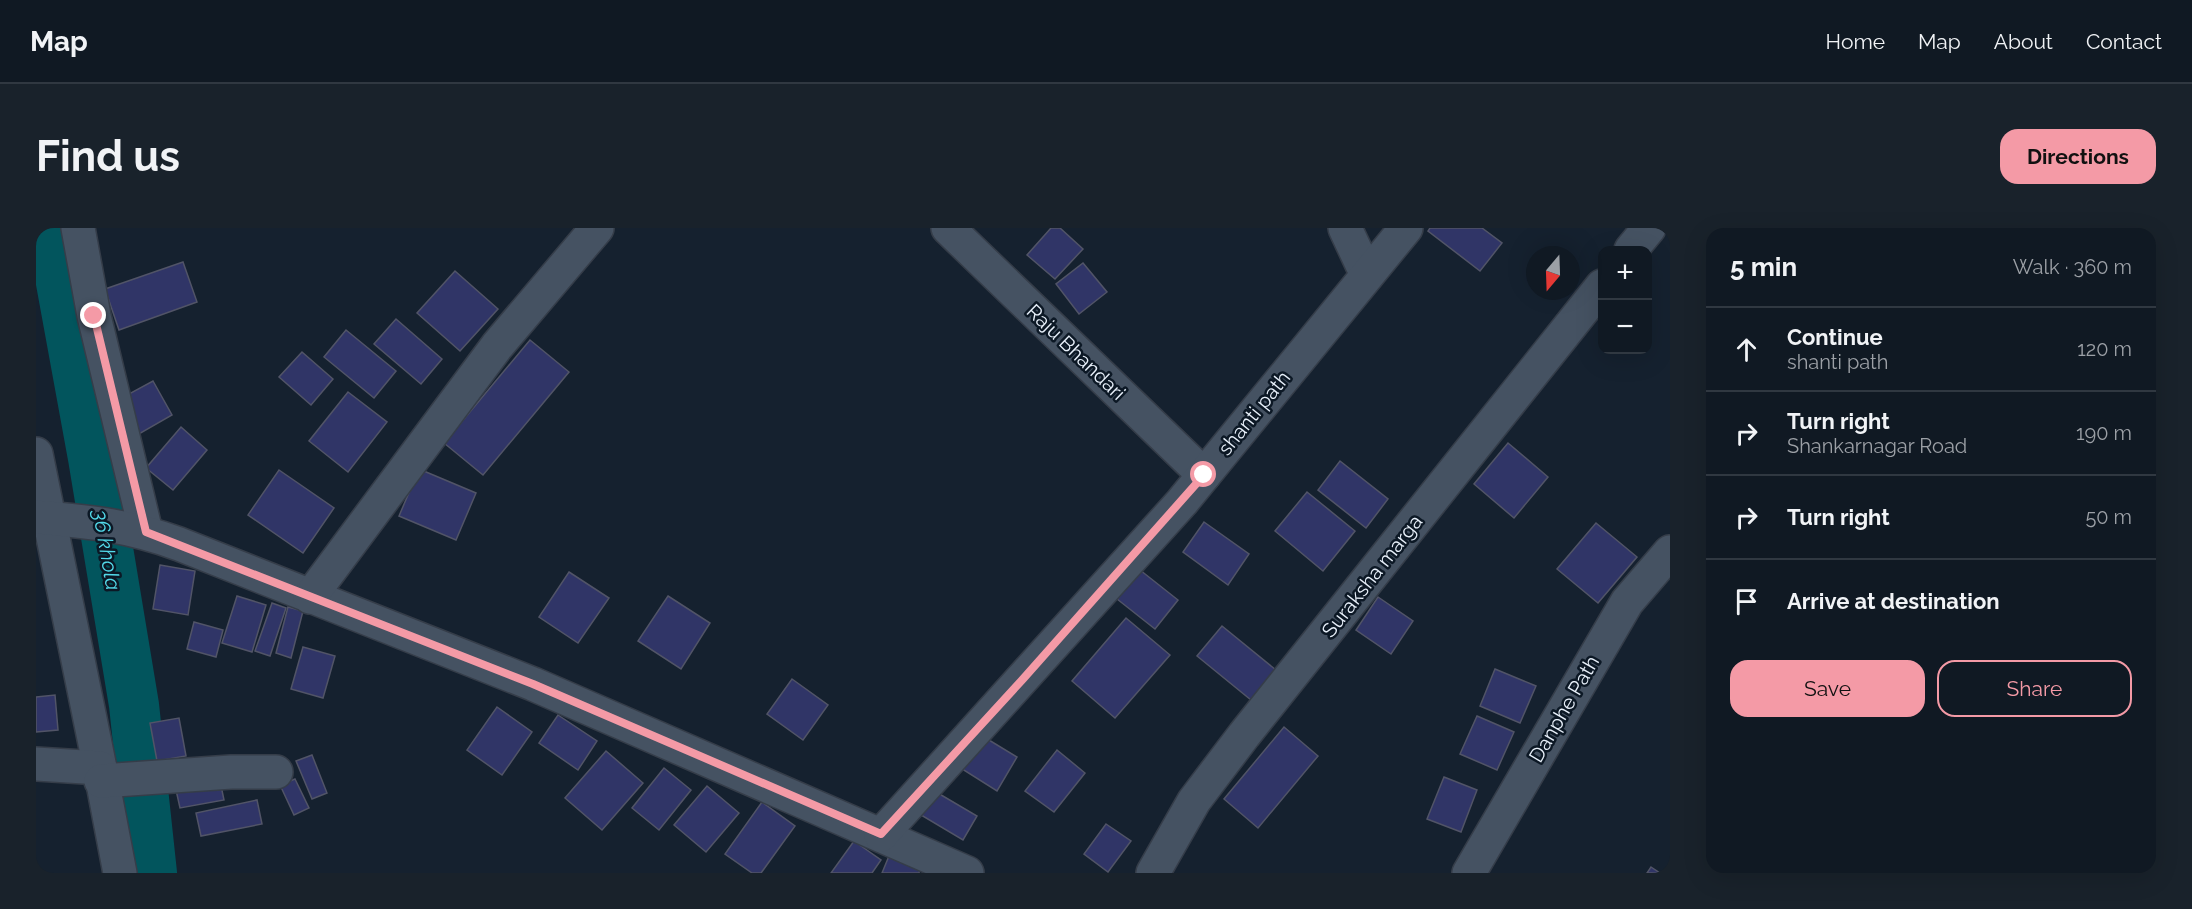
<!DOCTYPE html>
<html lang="en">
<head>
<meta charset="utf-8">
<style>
  :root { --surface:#101923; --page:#19222b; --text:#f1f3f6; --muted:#9ca0a6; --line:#303841; --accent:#f49aa6 }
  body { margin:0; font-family:Raleway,sans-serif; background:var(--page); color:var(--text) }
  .controls { position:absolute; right:18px; top:18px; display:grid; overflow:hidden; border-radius:12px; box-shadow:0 6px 24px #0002 }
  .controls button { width:54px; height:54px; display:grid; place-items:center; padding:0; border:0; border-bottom:2px solid var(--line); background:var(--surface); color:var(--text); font:30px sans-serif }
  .compass { position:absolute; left:1490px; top:18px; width:54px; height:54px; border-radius:50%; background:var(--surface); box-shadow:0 6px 24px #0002; rotate:199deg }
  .stop { position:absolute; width:18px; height:18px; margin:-14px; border:4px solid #f49aa6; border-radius:50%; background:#fff }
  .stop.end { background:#f49aa6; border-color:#fff; box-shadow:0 2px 6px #0008 }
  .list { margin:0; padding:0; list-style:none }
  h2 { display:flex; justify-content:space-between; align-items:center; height:78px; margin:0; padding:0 24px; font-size:26px }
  h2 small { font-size:20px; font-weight:400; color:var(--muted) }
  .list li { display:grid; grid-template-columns:39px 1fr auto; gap:18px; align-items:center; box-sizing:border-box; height:84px; padding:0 24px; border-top:2px solid var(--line) }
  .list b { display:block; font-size:22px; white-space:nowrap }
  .list p { margin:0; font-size:20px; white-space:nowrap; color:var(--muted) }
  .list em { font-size:20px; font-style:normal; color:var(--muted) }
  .actions { display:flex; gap:12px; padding:18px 24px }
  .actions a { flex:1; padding:14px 0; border:2px solid var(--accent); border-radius:18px; text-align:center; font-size:21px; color:var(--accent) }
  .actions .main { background:var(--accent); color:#111 }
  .icon { flex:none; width:33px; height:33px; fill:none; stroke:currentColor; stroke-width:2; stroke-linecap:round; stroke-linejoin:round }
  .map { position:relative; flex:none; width:1634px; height:645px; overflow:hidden; border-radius:18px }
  header { display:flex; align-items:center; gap:36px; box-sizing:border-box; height:84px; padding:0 30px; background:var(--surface); border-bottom:2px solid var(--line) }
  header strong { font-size:28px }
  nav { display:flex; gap:33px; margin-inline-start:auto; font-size:21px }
  .intro { display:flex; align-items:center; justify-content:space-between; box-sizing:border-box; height:144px; padding:0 36px }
  h1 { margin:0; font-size:42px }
  .button { padding:15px 27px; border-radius:18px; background:var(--accent); color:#111; font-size:21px; font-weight:700 }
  main { display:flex; gap:36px; padding:0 36px }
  aside { flex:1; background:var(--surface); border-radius:18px; box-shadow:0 6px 24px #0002 }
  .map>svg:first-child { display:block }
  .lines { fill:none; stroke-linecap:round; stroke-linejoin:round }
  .river { stroke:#02555d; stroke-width:50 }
  .building { fill:#303567; stroke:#515467; stroke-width:1.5 }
  .minor-casing { stroke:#353d49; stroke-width:36 }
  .minor { stroke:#455262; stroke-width:33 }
  .route { stroke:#f49aa6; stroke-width:8 }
  .labels { text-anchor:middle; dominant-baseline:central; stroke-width:5; stroke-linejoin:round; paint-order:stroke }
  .street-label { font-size:20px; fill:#e8f0fa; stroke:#0c1825 }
  .water-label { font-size:21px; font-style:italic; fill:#53daea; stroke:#0c1825 }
</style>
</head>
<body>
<header>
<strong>Map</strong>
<nav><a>Home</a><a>Map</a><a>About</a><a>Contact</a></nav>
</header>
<div class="intro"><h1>Find us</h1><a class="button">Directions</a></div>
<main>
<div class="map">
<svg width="1634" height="645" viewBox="0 0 1634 645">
  <rect width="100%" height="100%" fill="#15212f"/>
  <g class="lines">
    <path class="river" d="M15,0l42,230 41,247 18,168"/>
  </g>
  <g class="building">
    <path d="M1015,0h9l23,21 -28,30 -28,-24z"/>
    <path d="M1394,0h52l20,15 -22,28 -52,-40z"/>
    <path d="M147,34l14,40 -78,28 -14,-41z"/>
    <path d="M1047,35l24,29 -28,22 -23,-30z"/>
    <path d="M419,43l43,38 -38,42 -43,-38z"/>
    <path d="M360,91l46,40 -21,25 -47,-40z"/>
    <path d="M310,102l50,41 -22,27 -50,-41z"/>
    <path d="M494,112l39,32 -86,103 -39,-32z"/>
    <path d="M266,124l31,27 -22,26 -32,-28z"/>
    <path d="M117,153l19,34 -33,19 -12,-39z"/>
    <path d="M312,164l39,30 -39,50 -39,-31z"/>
    <path d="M145,199l26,23 -34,40 -27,-22z"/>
    <path d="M1472,215l40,34 -34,41 -40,-34z"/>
    <path d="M1304,233l48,38 -22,29 -48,-38z"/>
    <path d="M383,241l57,24 -20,47 -57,-24z"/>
    <path d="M243,242l55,38 -31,45 -55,-38z"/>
    <path d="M1271,264l48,39 -32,40 -48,-40z"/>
    <path d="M1168,294l45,32 -21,31 -45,-33z"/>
    <path d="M1560,295l41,34 -39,46 -41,-34z"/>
    <path d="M124,337l35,6 -7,44 -35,-6z"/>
    <path d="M1104,342l38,30 -23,29 -38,-30z"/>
    <path d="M533,344l40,26 -31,45 -39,-26z"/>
    <path d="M201,368l29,9 -14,47 -30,-9z"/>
    <path d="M632,368l42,27 -29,46 -43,-28z"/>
    <path d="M1342,369l35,24 -22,33 -35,-24z"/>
    <path d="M236,375l14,5 -16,48 -15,-5z"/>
    <path d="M252,379l15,4 -12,47 -15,-5z"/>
    <path d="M1090,390l44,37 -55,63 -43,-37z"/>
    <path d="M158,394l29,8 -7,27 -29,-8z"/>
    <path d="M1186,398l54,44 -25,30 -54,-44z"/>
    <path d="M267,419l32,9 -12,42 -32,-9z"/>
    <path d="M1459,441l41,17 -16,37 -40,-17z"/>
    <path d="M756,451l36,26 -25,35 -36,-26z"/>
    <path d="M19,467l3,35 -22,2v-35z"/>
    <path d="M461,479l35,25 -30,43 -35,-25z"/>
    <path d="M522,487l39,26 -19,29 -39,-27z"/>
    <path d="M1441,488l37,16 -17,38 -37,-16z"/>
    <path d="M143,490l7,38 -29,5 -7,-38z"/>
    <path d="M1248,499l34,29 -60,72 -34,-29z"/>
    <path d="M943,506l38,23 -20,34 -38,-24z"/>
    <path d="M1021,522l28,23 -31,39 -29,-21z"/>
    <path d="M570,523l37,32 -41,47 -37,-32z"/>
    <path d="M276,527l15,38 -15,6 -16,-38z"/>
    <path d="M628,540l27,22 -32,40 -27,-22z"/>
    <path d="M1408,549l33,13 -16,42 -34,-13z"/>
    <path d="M259,551l14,29 -15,7 -14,-30z"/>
    <path d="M184,553l4,19 -44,8 -4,-18z"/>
    <path d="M671,558l32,27 -33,39 -32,-27z"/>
    <path d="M895,561l46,27 -14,24 -47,-28z"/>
    <path d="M221,572l5,24 -61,12 -5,-23z"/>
    <path d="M726,574l33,24 -34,47h-9l-27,-19z"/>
    <path d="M1070,596l25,17 -23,31 -24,-18z"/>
    <path d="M818,613l27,19 -9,13h-41z"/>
    <path d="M853,628l31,13 -1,4h-37z"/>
    <path d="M1615,639l9,6h-13z"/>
  </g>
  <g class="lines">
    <g class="minor-casing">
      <g id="minor">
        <path d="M42,0l16,88 52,216"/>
        <path d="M912,0l256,247"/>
        <path d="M1309,0l22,47"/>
        <path d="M1595,22l18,-22"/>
        <path d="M0,226l64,314 20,105"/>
        <path d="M0,289c54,5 91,8 143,27l354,140 434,189"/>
        <path d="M274,369l187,-251 100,-118"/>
        <path d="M0,536l64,4"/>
        <path d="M65,553l130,-9h45"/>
        <path d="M845,607l301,-333 224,-274"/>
        <path d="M1117,645l41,-72 50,-66 358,-449"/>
        <path d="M1433,645l158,-271 43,-50"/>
      </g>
    </g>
    <use href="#minor" class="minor"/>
  </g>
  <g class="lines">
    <path class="route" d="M58,88l52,216 387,152 348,150 142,-155 181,-204"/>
  </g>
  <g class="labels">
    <g class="street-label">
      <text transform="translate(1040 124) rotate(44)">Raju Bhandari</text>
      <text transform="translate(1218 185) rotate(-51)">shanti path</text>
      <text transform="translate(1336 348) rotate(-52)">Suraksha marga</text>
      <text transform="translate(1528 481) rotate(-60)">Danphe Path</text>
    </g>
    <g class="water-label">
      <text transform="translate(71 322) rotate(80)">36 khola</text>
    </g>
  </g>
</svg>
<div class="controls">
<button>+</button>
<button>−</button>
</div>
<svg class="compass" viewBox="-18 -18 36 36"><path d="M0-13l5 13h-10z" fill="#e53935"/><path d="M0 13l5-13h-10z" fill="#9ca0a6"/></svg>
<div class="stop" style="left:1168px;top:247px"></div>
<div class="stop end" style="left:58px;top:88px"></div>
</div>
<aside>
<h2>5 min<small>Walk · 360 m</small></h2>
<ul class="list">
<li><svg class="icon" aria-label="ahead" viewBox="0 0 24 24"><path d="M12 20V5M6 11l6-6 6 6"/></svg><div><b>Continue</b><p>shanti path</p></div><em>120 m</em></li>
<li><svg class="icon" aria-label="right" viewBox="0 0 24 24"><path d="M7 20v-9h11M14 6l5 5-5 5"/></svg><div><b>Turn right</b><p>Shankarnagar Road</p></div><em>190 m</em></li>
<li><svg class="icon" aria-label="right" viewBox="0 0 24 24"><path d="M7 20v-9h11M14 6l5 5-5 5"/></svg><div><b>Turn right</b></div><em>50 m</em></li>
<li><svg class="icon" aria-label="arrive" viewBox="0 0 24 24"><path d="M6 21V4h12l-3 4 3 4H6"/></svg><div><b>Arrive at destination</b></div></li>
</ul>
<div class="actions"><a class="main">Save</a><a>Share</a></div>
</aside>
</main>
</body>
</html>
